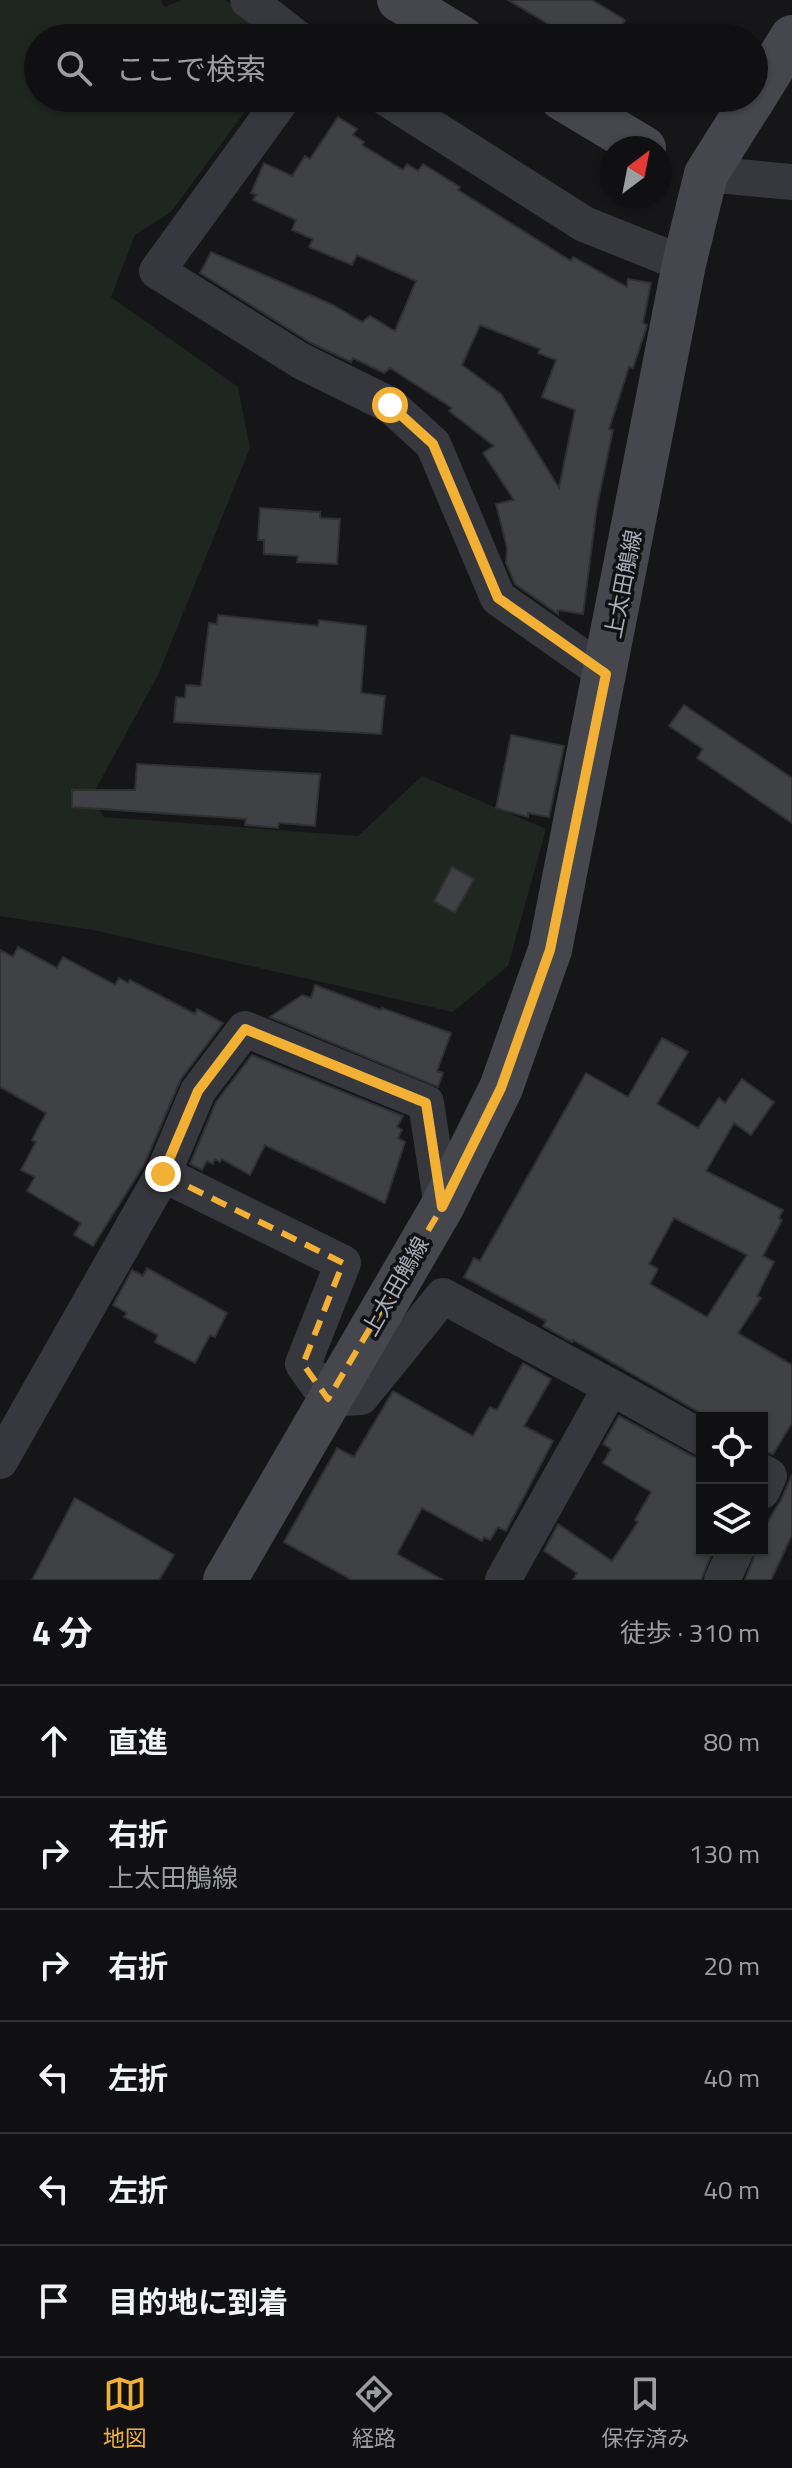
<!DOCTYPE html>
<html lang="ja">
<head>
<meta charset="utf-8">
<style>
  :root { --surface:#101012; --page:#19191b; --text:#f1f3f6; --muted:#9c9d9f; --line:#303032; --accent:#f2b134 }
  body { margin:0; font-family:"Titillium Web","Noto Sans JP",sans-serif; background:var(--page); color:var(--text) }
  .controls { position:absolute; right:24px; bottom:24px; display:grid; overflow:hidden; border-radius:0px; box-shadow:0 2px 6px #0004 }
  .controls button { width:72px; height:72px; display:grid; place-items:center; padding:0; border:0; border-bottom:2px solid var(--line); background:var(--surface); color:var(--text); font:40px sans-serif }
  .compass { position:absolute; left:600px; top:136px; width:72px; height:72px; border-radius:50%; background:var(--surface); box-shadow:0 2px 6px #0004; rotate:32deg }
  .stop { position:absolute; width:24px; height:24px; margin:-18px; border:6px solid #f2b134; border-radius:50%; background:#fff }
  .stop.end { background:#f2b134; border-color:#fff; box-shadow:0 2px 8px #0008 }
  .list { margin:0; padding:0; list-style:none }
  h2 { display:flex; justify-content:space-between; align-items:center; height:104px; margin:0; padding:0 32px; font-size:34px }
  h2 small { font-size:26px; font-weight:400; color:var(--muted) }
  .list li { display:grid; grid-template-columns:52px 1fr auto; gap:24px; align-items:center; box-sizing:border-box; height:112px; padding:0 32px; border-top:2px solid var(--line) }
  .list b { display:block; font-size:30px; white-space:nowrap }
  .list p { margin:0; font-size:26px; white-space:nowrap; color:var(--muted) }
  .list em { font-size:26px; font-style:normal; color:var(--muted) }
  .icon { flex:none; width:44px; height:44px; fill:none; stroke:currentColor; stroke-width:2; stroke-linecap:round; stroke-linejoin:round }
  .map { position:relative; flex:none; width:792px; height:1580px; overflow:hidden }
  .search { position:absolute; background:var(--surface); box-shadow:0 2px 6px #0004; left:24px; right:24px; top:24px; height:88px; display:flex; align-items:center; gap:20px; box-sizing:border-box; padding:0 28px; border-radius:44px; color:var(--muted); font-size:30px }
  .sheet { height:776px; background:var(--surface) }
  nav { display:flex; justify-content:space-around; align-items:center; box-sizing:border-box; height:112px; border-top:2px solid var(--line); background:var(--surface); font-size:22px; color:var(--muted) }
  nav a { display:grid; justify-items:center; gap:4px }
  nav .on { color:var(--accent) }
  .map>svg:first-child { display:block }
  .green { fill:#1e261f }
  .building { fill:#404145; stroke:#303034; stroke-width:2; fill-rule:evenodd }
  .lines { fill:none; stroke-linecap:round; stroke-linejoin:round }
  .street { stroke:#37383d; stroke-width:36 }
  .secondary { stroke:#45474d; stroke-width:44 }
  .route { stroke:#f2b134; stroke-width:10 }
  .marked { fill:none; stroke:#f2b134; stroke-width:6; stroke-dasharray:16 10; stroke-linejoin:round }
  .labels { text-anchor:middle; dominant-baseline:central; stroke-width:7; stroke-linejoin:round; paint-order:stroke }
  .street-label { font-size:22px; fill:#a8adb8; stroke:#111113 }
</style>
</head>
<body>
<div class="map">
<svg width="792" height="1580" viewBox="0 0 792 1580">
  <rect width="100%" height="100%" fill="#161618"/>
  <path class="green" d="M0,0h160l5,7 17,-7h44l43,38h-231v60h217l-84,114 -36,23 -24,62 127,90 12,61 -92,227 -66,121 12,21 254,19 64,-60 124,53 -38,137 -55,46 -360,-82 -93,-14z"/>
  <g class="building">
    <path d="M508,0h84l33,20 -12,18h-41z"/>
    <path d="M338,117l19,12 -4,6 11,7 -2,3 41,25 4,-6 11,7 5,-7 37,23 -2,3 113,71 2,-4 54,30 1,-8 23,4 -8,40 4,2 -1,4 -13,39 -4,-1 -20,62 4,1 -16,76 -14,108 -25,-4v4l-43,-30 -9,-21 1,-15 -11,-44 18,-4 -31,-47 11,-7 -45,-35 3,-3 -62,-40 -6,5 -31,-15 -2,4 -40,-19 -111,-70 11,-21 120,52 31,18 8,-6 25,15 21,-50 -59,-26 -5,10 -43,-18 4,-8 -21,-9 4,-10 -43,-20 3,-5 -5,-2 13,-30 28,13 13,-20 5,3zM480,325l60,24 -2,4 18,7 -14,37 33,13 -16,78 -58,-94 -39,-29z"/>
    <path d="M260,508l60,4v6l20,1 -3,45 -40,-2 1,-6 -34,-2v-14h-6z"/>
    <path d="M218,615l100,11 1,-6 47,6 -5,67 24,3 -4,38 -207,-12 2,-25 9,1 1,-13 15,1 8,-63 8,1z"/>
    <path d="M684,705l108,73v45l-95,-65 6,-9 -34,-23z"/>
    <path d="M511,735l53,11 -15,71 -21,-4v4l-32,-9z"/>
    <path d="M137,764l183,10 -5,52 -36,-3 -1,5 -33,-3 1,-6 -174,-12v-17h63z"/>
    <path d="M452,867l22,12 -19,34 -21,-12z"/>
    <path d="M18,947l39,21 6,-11 52,28 4,-7 9,5 2,-3 65,34 2,-5 26,14 -42,56 -37,86 -51,81 -19,-11 7,-12 -54,-32 8,-14 -14,-7 15,-28 -4,-2 14,-27 -46,-26v-137l13,7z"/>
    <path d="M315,985l66,25 1,-2 69,25 -14,38 6,2 -5,14 -168,-70 32,-22 9,3z"/>
    <path d="M662,1038l26,14 -31,52 41,24 21,-30 6,5 17,-24 32,23 -23,33 -17,-12 -28,48 77,39 -4,8 3,2 -19,36 11,6 -17,34 4,2 -23,35 54,32v58l-19,31 -11,-3v-33h-53l-136,-78 -1,2 -29,-16 3,-5 -82,-44 10,-19 6,3 106,-188 42,24zM674,1218l73,37 -40,62 -57,-33 8,-15 -9,-5z"/>
    <path d="M252,1055l151,61 -6,11 5,3 -4,8 7,4 -20,61 -120,-58 -15,30 -28,-16 -2,3 -5,-3 -2,5 -6,-3 -5,9 -12,-6 26,-62z"/>
    <path d="M147,1268l80,45 -12,24 -5,-2 -15,28 -40,-21 3,-7 -34,-18 3,-4 -14,-8 19,-35 11,6z"/>
    <path d="M523,1363l28,16 -27,47 29,15 -47,90 -8,-4 -8,13 -6,-3 -2,4 -60,-33 -25,46 46,26h-91l-68,-38 53,-94 17,9 39,-66 80,45 17,-29 7,3z"/>
    <path d="M619,1416l73,40 10,3v91h11l-12,30h-128l4,-7 -33,-22 14,-27 54,37 26,-39 -3,-2 16,-28 -48,-29 8,-14 -8,-5z"/>
    <path d="M792,1475v60l-21,45h-26l12,-30h5v-19l19,-31z"/>
    <path d="M75,1498l99,57 -15,25h-127z"/>
  </g>
  <g class="lines">
    <g class="street">
      <path d="M248,0l49,38"/>
      <path d="M283,98l-126,173 144,90 89,44 43,39 65,154 108,76"/>
      <path d="M386,98l198,126 100,40"/>
      <path d="M706,174l86,8"/>
      <path d="M163,1174l180,89 -40,101 25,35 33,-2 82,-101 168,91"/>
      <path d="M0,1461l163,-287 35,-83 47,-62 181,74 16,104"/>
      <path d="M762,1472l7,4 -7,15"/>
      <path d="M503,1580l108,-193 91,51"/>
      <path d="M722,1580l14,-30"/>
    </g>
    <g class="secondary">
      <path d="M399,0l63,38"/>
      <path d="M561,98l83,50"/>
      <path d="M754,98l38,-61"/>
      <path d="M225,1580l217,-373 59,-119 49,-138 134,-686 22,-90 48,-76"/>
    </g>
  </g>
  <g class="lines">
    <path class="route" d="M163,1174l35,-83 47,-62 181,74 16,104 59,-119 49,-138 56,-276 -108,-76 -65,-154 -43,-39"/>
  </g>
  <path class="marked" d="M245,1029l181,74 16,104 -114,192 -25,-35 40,-101 -180,-89 35,-83z"/>
  <g class="labels">
    <g class="street-label">
      <text transform="translate(623 584) rotate(-79)">上太田鵤線</text>
      <text transform="translate(395 1286) rotate(-60)">上太田鵤線</text>
    </g>
  </g>
</svg>
<div class="controls">
<button><svg class="icon" aria-label="locate" viewBox="0 0 24 24"><circle cx="12" cy="12" r="6"/><path d="M12 2v4M12 18v4M2 12h4M18 12h4"/></svg></button>
<button><svg class="icon" aria-label="layers" viewBox="0 0 24 24"><path d="M12 4l9 5-9 5-9-5zM3 14l9 5 9-5"/></svg></button>
</div>
<svg class="compass" viewBox="-18 -18 36 36"><path d="M0-13l5 13h-10z" fill="#e53935"/><path d="M0 13l5-13h-10z" fill="#9c9d9f"/></svg>
<div class="stop" style="left:390px;top:405px"></div>
<div class="stop end" style="left:163px;top:1174px"></div>
<div class="search"><svg class="icon" aria-label="search" viewBox="0 0 24 24"><circle cx="10" cy="10" r="6"/><path d="M15 15l6 6"/></svg>ここで検索</div>
</div>
<section class="sheet">
<h2>4 分<small>徒歩 · 310 m</small></h2>
<ul class="list">
<li><svg class="icon" aria-label="ahead" viewBox="0 0 24 24"><path d="M12 20V5M6 11l6-6 6 6"/></svg><div><b>直進</b></div><em>80 m</em></li>
<li><svg class="icon" aria-label="right" viewBox="0 0 24 24"><path d="M7 20v-9h11M14 6l5 5-5 5"/></svg><div><b>右折</b><p>上太田鵤線</p></div><em>130 m</em></li>
<li><svg class="icon" aria-label="right" viewBox="0 0 24 24"><path d="M7 20v-9h11M14 6l5 5-5 5"/></svg><div><b>右折</b></div><em>20 m</em></li>
<li><svg class="icon" aria-label="left" viewBox="0 0 24 24"><path d="M17 20v-9H6M10 6l-5 5 5 5"/></svg><div><b>左折</b></div><em>40 m</em></li>
<li><svg class="icon" aria-label="left" viewBox="0 0 24 24"><path d="M17 20v-9H6M10 6l-5 5 5 5"/></svg><div><b>左折</b></div><em>40 m</em></li>
<li><svg class="icon" aria-label="arrive" viewBox="0 0 24 24"><path d="M6 21V4h12l-3 4 3 4H6"/></svg><div><b>目的地に到着</b></div></li>
</ul>
</section>
<nav>
<a class="on"><svg class="icon" aria-label="map" viewBox="0 0 24 24"><path d="M3 6l6-2 6 2 6-2v14l-6 2-6-2-6 2zM9 4v14M15 6v14"/></svg>地図</a>
<a><svg class="icon" aria-label="directions" viewBox="0 0 24 24"><path d="M12 3l9 9-9 9-9-9zM9 14v-3h6M13 9l2 2-2 2"/></svg>経路</a>
<a><svg class="icon" aria-label="saved" viewBox="0 0 24 24"><path d="M7 4h10v16l-5-4-5 4z"/></svg>保存済み</a>
</nav>
</body>
</html>
